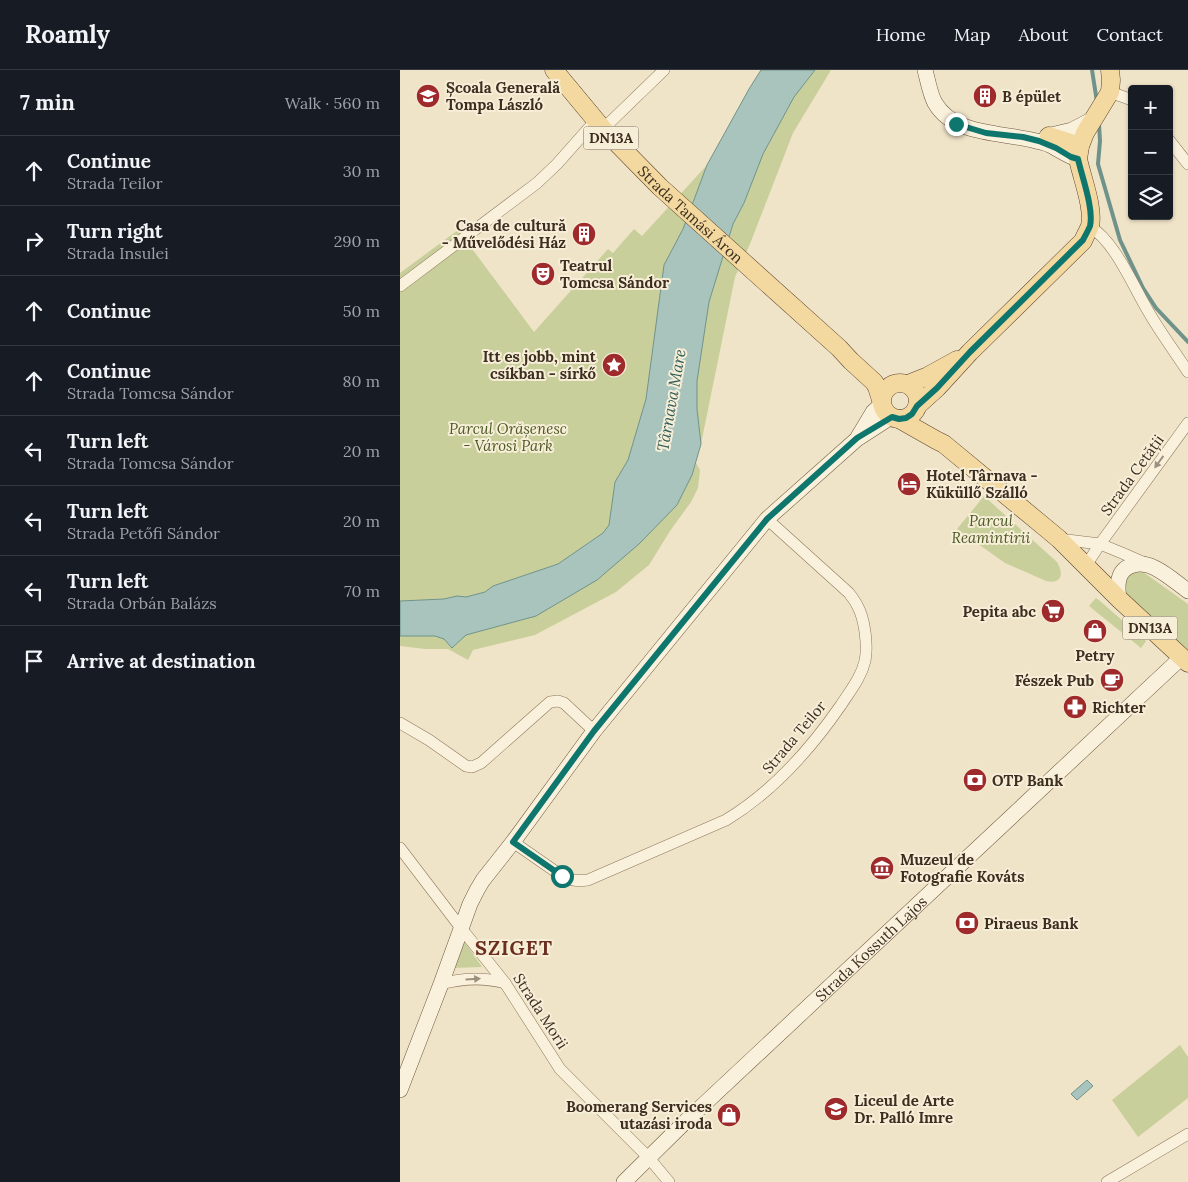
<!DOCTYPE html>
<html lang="en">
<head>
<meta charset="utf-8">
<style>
  :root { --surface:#171b24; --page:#20242c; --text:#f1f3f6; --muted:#9ea1a6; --line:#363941 }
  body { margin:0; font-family:Lora,serif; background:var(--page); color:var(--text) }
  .controls { position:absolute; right:15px; top:15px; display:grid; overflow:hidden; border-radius:5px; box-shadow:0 1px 4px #0004 }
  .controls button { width:45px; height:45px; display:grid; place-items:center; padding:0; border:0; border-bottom:1px solid var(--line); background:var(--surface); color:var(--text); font:25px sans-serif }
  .stop { position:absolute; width:15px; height:15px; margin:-11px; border:4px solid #0f766e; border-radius:50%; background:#fff }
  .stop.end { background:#0f766e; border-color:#fff; box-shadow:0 1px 5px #0008 }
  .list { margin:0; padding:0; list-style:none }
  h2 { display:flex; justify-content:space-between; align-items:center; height:65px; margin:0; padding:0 20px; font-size:21px }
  h2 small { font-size:16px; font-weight:400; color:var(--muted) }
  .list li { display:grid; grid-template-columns:32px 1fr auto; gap:15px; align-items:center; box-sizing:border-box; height:70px; padding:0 20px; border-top:1px solid var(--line) }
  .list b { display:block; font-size:19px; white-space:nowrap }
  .list p { margin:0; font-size:16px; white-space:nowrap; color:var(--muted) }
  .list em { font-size:16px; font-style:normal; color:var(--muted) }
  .icon { flex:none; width:28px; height:28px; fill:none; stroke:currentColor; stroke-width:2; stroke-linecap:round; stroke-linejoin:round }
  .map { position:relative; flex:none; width:788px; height:1112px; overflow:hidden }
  header { display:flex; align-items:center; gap:30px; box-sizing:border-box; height:70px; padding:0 25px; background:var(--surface); border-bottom:1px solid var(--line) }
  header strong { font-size:24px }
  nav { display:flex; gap:28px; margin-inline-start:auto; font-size:18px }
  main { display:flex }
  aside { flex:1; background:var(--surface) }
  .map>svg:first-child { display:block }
  .green { fill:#c9cf9b }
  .water { fill:#a9c4bc; stroke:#6f938a }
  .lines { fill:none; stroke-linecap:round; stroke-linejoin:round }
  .stream { stroke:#6f938a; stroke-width:4 }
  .street-casing { stroke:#8d765c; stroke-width:12 }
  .secondary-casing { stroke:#6f573f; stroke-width:16 }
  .primary-casing { stroke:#5b4430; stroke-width:19 }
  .street { stroke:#faf1dc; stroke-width:11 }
  .secondary { stroke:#faf1dc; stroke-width:15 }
  .primary { stroke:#f3d9a0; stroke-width:18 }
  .oneway { fill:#9c907e }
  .route { stroke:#0f766e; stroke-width:6 }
  .labels { text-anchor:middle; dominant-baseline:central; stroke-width:4; stroke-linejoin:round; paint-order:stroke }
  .shield { fill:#f7eed8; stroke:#756857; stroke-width:1 }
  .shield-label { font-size:14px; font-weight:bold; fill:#3d2e20 }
  .poi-label { font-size:15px; font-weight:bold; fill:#3d2e20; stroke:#f7eed8; text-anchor:start }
  .street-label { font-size:15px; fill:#3d2e20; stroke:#f7eed8 }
  .park-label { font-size:15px; font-style:italic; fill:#4d5a26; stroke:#f7eed8 }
  .water-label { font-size:16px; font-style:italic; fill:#2f5d5a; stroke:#f7eed8 }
  .district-label { font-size:20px; font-weight:bold; letter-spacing:1px; fill:#6b2e1e; stroke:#f7eed8 }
</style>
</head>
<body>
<header>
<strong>Roamly</strong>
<nav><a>Home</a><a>Map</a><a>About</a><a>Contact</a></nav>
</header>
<main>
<aside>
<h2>7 min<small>Walk · 560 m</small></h2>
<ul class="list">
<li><svg class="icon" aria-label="ahead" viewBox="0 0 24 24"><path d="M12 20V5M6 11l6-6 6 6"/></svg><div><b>Continue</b><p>Strada Teilor</p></div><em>30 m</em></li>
<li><svg class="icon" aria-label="right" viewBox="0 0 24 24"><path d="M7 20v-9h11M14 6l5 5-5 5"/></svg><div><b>Turn right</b><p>Strada Insulei</p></div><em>290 m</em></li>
<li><svg class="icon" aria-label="ahead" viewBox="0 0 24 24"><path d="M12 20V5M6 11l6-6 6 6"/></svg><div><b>Continue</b></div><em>50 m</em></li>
<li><svg class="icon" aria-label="ahead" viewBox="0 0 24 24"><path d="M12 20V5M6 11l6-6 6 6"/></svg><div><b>Continue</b><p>Strada Tomcsa Sándor</p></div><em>80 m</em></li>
<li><svg class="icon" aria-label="left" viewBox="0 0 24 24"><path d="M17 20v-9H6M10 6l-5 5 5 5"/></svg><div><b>Turn left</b><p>Strada Tomcsa Sándor</p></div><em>20 m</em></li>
<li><svg class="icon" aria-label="left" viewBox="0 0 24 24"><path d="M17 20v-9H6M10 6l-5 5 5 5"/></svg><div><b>Turn left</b><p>Strada Petőfi Sándor</p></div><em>20 m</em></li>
<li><svg class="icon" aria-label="left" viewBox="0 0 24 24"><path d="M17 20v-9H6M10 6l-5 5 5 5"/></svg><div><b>Turn left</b><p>Strada Orbán Balázs</p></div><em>70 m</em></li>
<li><svg class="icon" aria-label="arrive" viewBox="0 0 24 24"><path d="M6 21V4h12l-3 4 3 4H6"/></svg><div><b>Arrive at destination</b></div></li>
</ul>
</aside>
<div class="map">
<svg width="788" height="1112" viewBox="0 0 788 1112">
  <rect width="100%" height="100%" fill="#f0e4c8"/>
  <g class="green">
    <path d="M415,0h16l-38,63 -43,111 -15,33 -34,167 -4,-35v-28l12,-79 24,-78 11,-21 19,-49 31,-57z"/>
    <path d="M307,95l-24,64 -19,36 -18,134 -18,61 -13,22 -6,43 -6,8 -45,31 -65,22 -8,6 -19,5 -9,-1 -13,3 -44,2v-328l58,-43 76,102 74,-83 5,4 21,-24 8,7z"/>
    <path d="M296,393l4,7 -2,18 -7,14 -21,29 -21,34 -33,27 -81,43 -62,15 -5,10 -20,-11h-23l-25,-3v-10h35l9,3 8,9 14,-13 70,-19 156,-141z"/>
    <path d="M584,426l73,66c7,11 5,23 -11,19l-41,-18 -48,-34z"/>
    <path d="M738,500l5,2 45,32v47l-59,-54 -4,-5v-17z"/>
    <path d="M696,528l4,3 46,40 -5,7 -52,-42z"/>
    <path d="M64,871l18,26 -30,1z"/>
    <path d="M780,975l8,12v41l-50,39 -26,-37z"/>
  </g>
  <g class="water">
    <path d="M361,0h54l-21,27 -31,57 -19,49 -11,21 -24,78 -12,79v28l4,35 -9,31 -15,30 -38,39 -42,36 -61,36 -70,19 -14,13 -8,-9 -9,-3h-35v-35l44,-2 13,-3 9,1 19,-5 8,-6 65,-22 45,-31 6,-8 6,-43 13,-22 18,-61 18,-134 19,-36 24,-64 42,-76z"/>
    <path d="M687,1010l6,6 -16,14 -6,-6z"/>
  </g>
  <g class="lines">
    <g class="stream">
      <path d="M692,0l5,32"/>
      <path d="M699,54l1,17 -2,23 22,76 23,48 13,20 32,34"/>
    </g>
    <g class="street-casing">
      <g id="street">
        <path d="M710,22l22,8"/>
        <path d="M203,59l61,-59"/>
        <path d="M769,70l19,24"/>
        <path d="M689,156c26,15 44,60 59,85 12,21 27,41 40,61"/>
        <path d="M0,216l137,-103 20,-19 39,-44"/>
        <path d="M659,469l41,5 88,-121"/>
        <path d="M685,497l15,-23 22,9 25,11"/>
        <path d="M0,653l29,17 37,26 6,1 9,-4 69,-61 8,-1 6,2 30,28"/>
        <path d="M113,772l49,34c9,5 16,5 26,4l138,-60c48,-29 84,-70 115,-115 9,-14 20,-27 24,-44 3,-15 0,-42 -8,-56 -2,-4 -5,-8 -8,-12l-82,-74"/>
        <path d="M0,778l61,80 44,55 55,86 89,89 20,24"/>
        <path d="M41,914c22,-6 42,-7 64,-1"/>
        <path d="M707,1112l81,-48"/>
      </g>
    </g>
    <g class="secondary-casing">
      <g id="secondary">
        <path d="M525,0c3,11 5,24 10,33 19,33 68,29 101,38 7,1 15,4 21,8 7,4 13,8 21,10"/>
        <path d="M647,66l25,-6 21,-11"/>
        <path d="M458,367l15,-25 9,-8"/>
        <path d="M719,529c-1,-7 -2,-13 0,-20 4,-16 23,-18 36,-11 12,6 22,15 33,23"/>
        <path d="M0,1020l41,-106 29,-80 7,-14 6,-10 30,-38 81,-111 173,-212 90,-80 34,-22"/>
        <path id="s1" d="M224,1112l61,-60 497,-465"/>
      </g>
    </g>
    <g class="primary-casing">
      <g id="primary">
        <path id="s2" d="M154,0l49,59 57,58 179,161 12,13 23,21 3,5 4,13"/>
        <path d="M649,66l31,10"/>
        <circle cx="500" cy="331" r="18"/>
        <path d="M508,314l20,-8 29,-16"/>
        <path d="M517,336l20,-18 33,-36 113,-111c2,-5 5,-10 7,-15 4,-18 -8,-48 -12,-67l2,-13 5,-13 25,-41 1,-12 -1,-10"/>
        <path d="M499,349l37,21 8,4 103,85 12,10 60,60 69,64"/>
      </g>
    </g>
    <use href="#street" class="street"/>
    <use href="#secondary" class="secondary"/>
    <use href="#primary" class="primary"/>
  </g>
  <defs><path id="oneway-solid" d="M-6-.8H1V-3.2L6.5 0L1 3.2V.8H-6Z" transform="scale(1.25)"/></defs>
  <g class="oneway">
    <use href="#oneway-solid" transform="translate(759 392) rotate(126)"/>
    <use href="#oneway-solid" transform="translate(73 909) rotate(-4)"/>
  </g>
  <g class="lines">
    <path class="route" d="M162,806l-49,-34 81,-111 173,-212 90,-81 35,-21 7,2 7,-1 6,-4 5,-8 20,-18 33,-36 113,-112c2,-4 5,-9 7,-14 4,-17 -8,-49 -12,-67l-7,-2 -15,-9 -17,-7 -16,-4 -37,-4 -30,-9"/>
  </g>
  <defs>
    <g id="school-disc" transform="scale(1.25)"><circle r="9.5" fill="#9e2a2b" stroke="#f7eed8"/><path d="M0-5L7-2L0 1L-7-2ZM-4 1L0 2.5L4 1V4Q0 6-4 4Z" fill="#fff"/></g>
    <g id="building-disc" transform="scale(1.25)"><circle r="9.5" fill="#9e2a2b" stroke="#f7eed8"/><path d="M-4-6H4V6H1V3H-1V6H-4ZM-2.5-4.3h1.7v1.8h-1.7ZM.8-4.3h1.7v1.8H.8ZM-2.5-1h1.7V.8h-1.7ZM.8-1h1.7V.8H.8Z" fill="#fff"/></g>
    <g id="theatre-disc" transform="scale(1.25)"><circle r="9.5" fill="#9e2a2b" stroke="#f7eed8"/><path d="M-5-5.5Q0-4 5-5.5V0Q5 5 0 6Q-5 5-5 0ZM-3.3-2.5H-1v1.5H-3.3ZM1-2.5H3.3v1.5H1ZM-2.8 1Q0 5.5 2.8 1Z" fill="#fff"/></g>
    <g id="sight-disc" transform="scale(1.25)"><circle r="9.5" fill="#9e2a2b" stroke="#f7eed8"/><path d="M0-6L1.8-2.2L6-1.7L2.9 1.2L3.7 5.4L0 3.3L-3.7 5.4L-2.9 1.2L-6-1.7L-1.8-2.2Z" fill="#fff"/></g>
    <g id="hotel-disc" transform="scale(1.25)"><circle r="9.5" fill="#9e2a2b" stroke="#f7eed8"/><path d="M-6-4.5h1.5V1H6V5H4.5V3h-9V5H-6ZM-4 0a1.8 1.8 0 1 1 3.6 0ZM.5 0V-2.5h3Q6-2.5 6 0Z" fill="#fff"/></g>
    <g id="supermarket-disc" transform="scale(1.25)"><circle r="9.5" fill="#9e2a2b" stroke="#f7eed8"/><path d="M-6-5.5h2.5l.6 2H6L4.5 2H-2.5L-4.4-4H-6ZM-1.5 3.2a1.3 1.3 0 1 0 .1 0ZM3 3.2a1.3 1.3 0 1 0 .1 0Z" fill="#fff"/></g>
    <g id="shop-disc" transform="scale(1.25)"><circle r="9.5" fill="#9e2a2b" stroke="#f7eed8"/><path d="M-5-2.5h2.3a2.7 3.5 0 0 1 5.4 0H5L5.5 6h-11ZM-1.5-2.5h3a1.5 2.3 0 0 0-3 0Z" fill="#fff"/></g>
    <g id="cafe-disc" transform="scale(1.25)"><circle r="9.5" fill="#9e2a2b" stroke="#f7eed8"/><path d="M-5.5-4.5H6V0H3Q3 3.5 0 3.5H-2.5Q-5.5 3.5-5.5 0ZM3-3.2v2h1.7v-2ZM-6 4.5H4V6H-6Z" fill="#fff"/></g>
    <g id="pharmacy-disc" transform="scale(1.25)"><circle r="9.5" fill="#9e2a2b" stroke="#f7eed8"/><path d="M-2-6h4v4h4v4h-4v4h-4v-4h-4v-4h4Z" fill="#fff"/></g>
    <g id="bank-disc" transform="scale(1.25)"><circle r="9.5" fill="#9e2a2b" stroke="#f7eed8"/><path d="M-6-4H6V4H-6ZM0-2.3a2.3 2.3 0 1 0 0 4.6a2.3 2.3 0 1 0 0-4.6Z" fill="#fff"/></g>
    <g id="museum-disc" transform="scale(1.25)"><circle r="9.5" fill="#9e2a2b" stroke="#f7eed8"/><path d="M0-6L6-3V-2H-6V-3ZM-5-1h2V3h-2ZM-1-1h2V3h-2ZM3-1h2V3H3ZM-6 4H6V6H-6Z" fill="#fff"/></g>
  </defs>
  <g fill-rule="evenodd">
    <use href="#school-disc" x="28" y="26"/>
    <use href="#building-disc" x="585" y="26"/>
    <use href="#building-disc" x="184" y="164"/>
    <use href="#theatre-disc" x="143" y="204"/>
    <use href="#sight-disc" x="214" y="295"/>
    <use href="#hotel-disc" x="509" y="414"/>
    <use href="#supermarket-disc" x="653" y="541"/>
    <use href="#shop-disc" x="695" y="561"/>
    <use href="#cafe-disc" x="712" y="610"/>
    <use href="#pharmacy-disc" x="675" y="637"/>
    <use href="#bank-disc" x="575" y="710"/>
    <use href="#museum-disc" x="482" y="798"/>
    <use href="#bank-disc" x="567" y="853"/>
    <use href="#school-disc" x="436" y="1039"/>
    <use href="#shop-disc" x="329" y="1045"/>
  </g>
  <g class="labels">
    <g class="shield">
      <rect x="183.5" y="56.5" width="55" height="23" rx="4"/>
      <rect x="722.5" y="546.5" width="55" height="23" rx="4"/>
    </g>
    <g class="shield-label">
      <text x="211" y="68">DN13A</text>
      <text x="750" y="558">DN13A</text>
    </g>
    <g class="poi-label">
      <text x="46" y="17">Școala Generală<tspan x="46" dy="17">Tompa László</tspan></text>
      <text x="602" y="26">B épület</text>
      <text x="166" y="155" text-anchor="end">Casa de cultură<tspan x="166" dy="17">- Művelődési Ház</tspan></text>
      <text x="160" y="195">Teatrul<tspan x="160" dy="17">Tomcsa Sándor</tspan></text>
      <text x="196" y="286" text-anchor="end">Itt es jobb, mint<tspan x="196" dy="17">csíkban - sírkő</tspan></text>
      <text x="526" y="405">Hotel Târnava -<tspan x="526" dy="17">Küküllő Szálló</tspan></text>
      <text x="636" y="541" text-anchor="end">Pepita abc</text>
      <text x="695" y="585" text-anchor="middle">Petry</text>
      <text x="694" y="610" text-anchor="end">Fészek Pub</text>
      <text x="692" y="637">Richter</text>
      <text x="592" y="710">OTP Bank</text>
      <text x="500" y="789">Muzeul de<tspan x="500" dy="17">Fotografie Kováts</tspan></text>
      <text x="584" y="853">Piraeus Bank</text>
      <text x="454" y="1030">Liceul de Arte<tspan x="454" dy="17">Dr. Palló Imre</tspan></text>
      <text x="312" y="1036" text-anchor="end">Boomerang Services<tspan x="312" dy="17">utazási iroda</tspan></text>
    </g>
    <g class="street-label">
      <text stroke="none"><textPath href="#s2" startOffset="199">Strada Tamási Áron</textPath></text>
      <text transform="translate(732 405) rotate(-54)">Strada Cetății</text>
      <text transform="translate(394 667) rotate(-50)">Strada Teilor</text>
      <text stroke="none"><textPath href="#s1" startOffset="340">Strada Kossuth Lajos</textPath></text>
      <text transform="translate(141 941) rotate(57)">Strada Morii</text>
    </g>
    <g class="park-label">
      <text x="108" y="358">Parcul Orășenesc<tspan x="108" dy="17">- Városi Park</tspan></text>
      <text x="591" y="450">Parcul<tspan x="591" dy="17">Reamintirii</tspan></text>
    </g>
    <g class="water-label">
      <text transform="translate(271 330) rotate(-80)">Târnava Mare</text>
    </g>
    <g class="district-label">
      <text x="114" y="877">SZIGET</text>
    </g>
  </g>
</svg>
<div class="controls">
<button>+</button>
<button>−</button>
<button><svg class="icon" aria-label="layers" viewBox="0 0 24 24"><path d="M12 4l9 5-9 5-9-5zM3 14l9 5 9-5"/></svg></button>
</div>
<div class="stop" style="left:162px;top:806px"></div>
<div class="stop end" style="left:556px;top:54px"></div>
</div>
</main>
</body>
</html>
